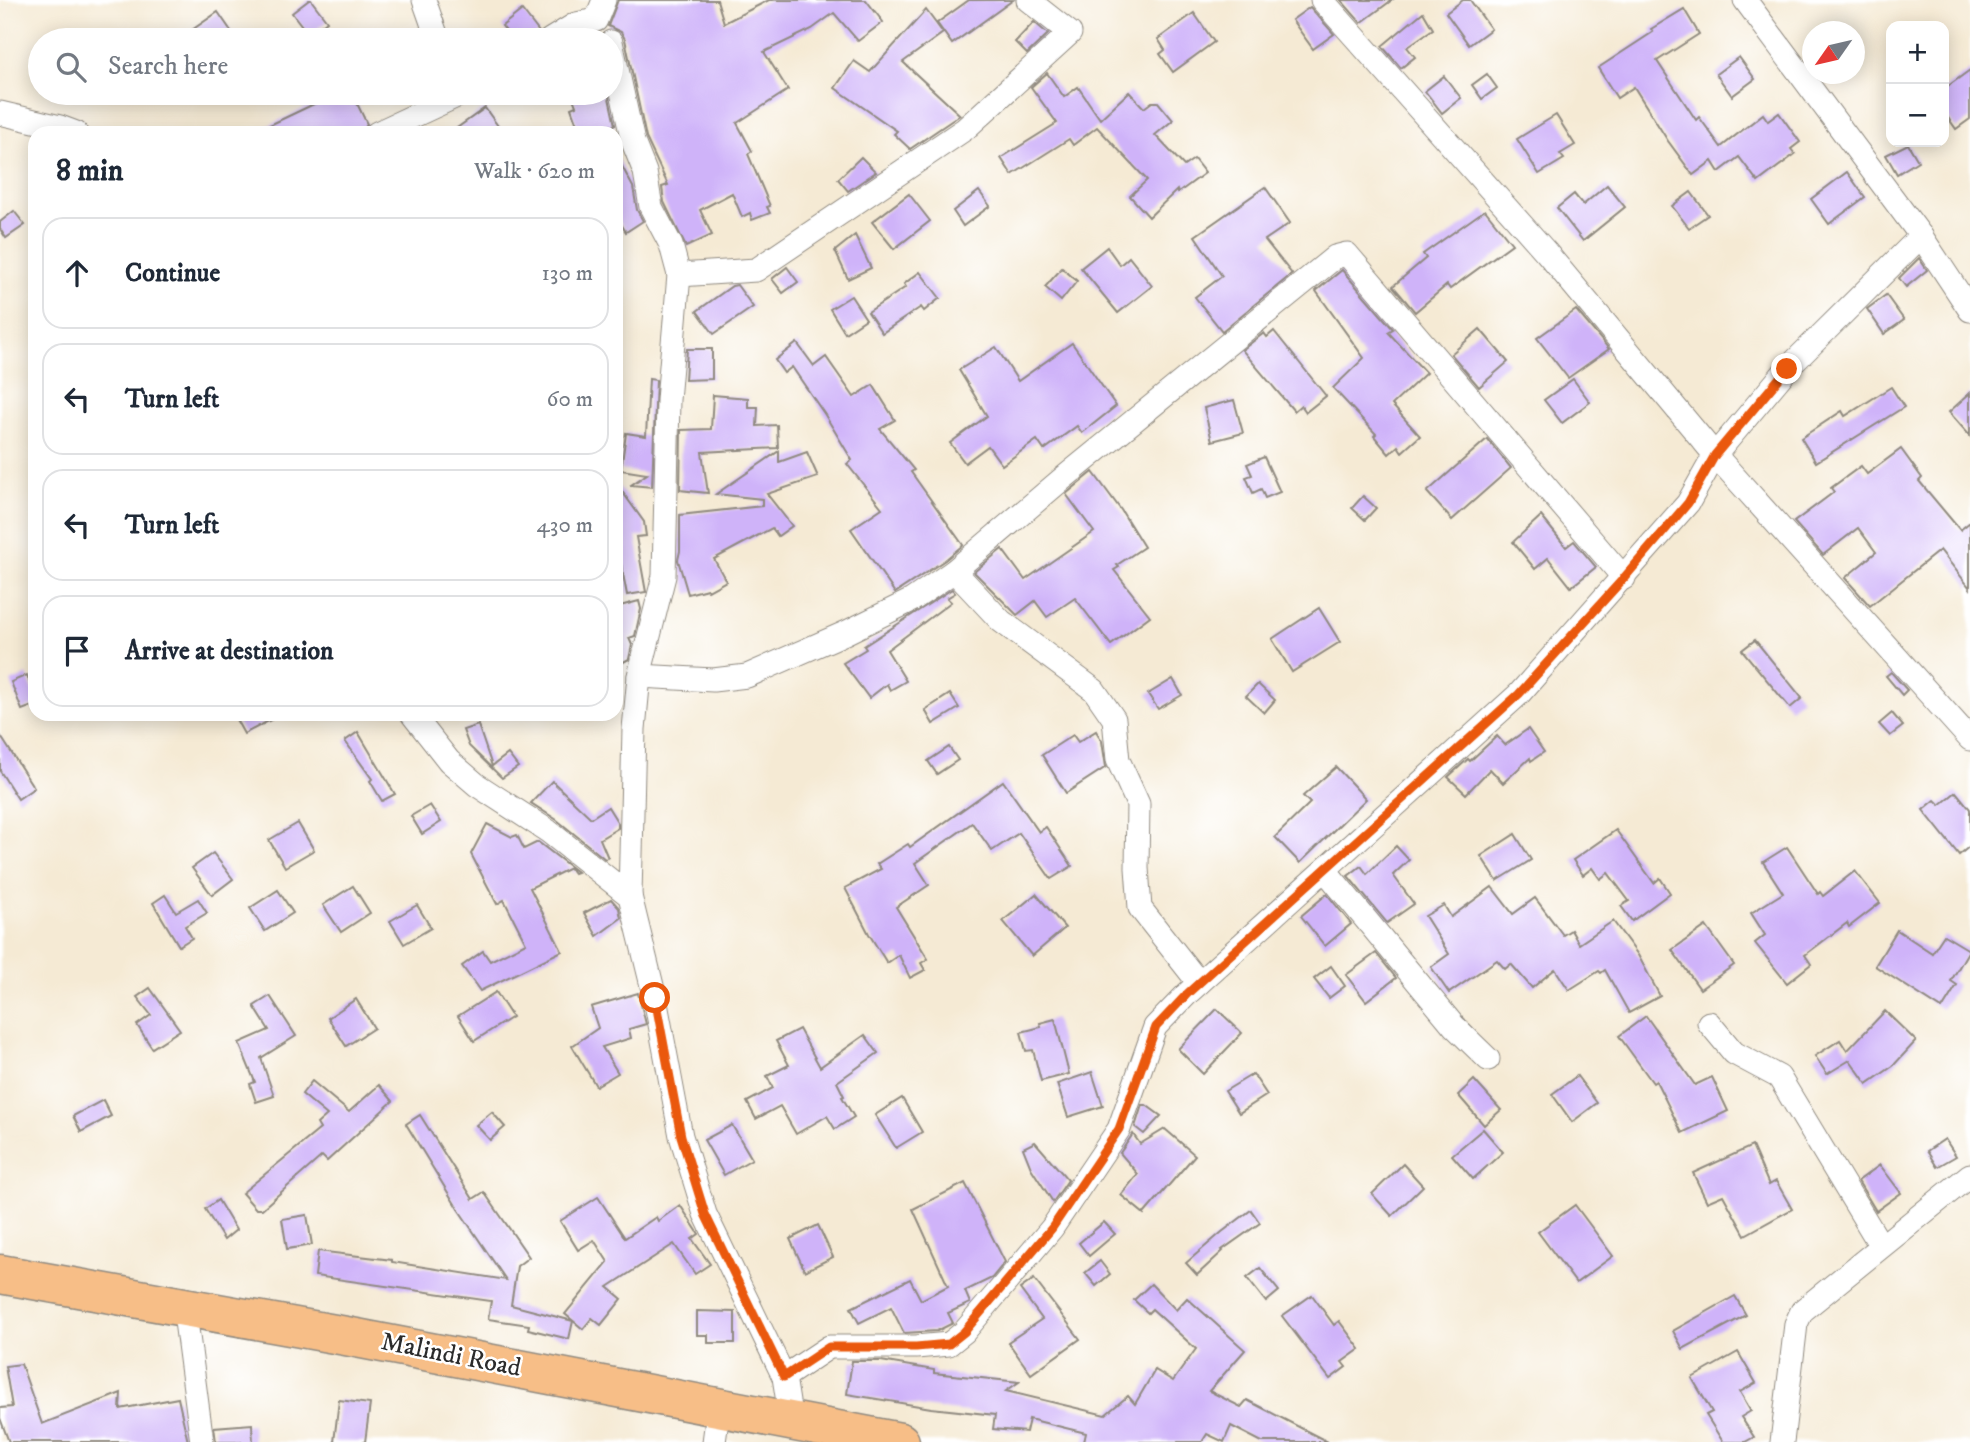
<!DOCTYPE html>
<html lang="en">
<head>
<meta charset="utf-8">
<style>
  :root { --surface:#fff; --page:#f6f6f7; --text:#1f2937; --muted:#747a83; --line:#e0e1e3 }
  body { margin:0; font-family:"IM FELL DW Pica",serif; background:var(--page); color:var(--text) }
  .controls { position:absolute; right:21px; top:21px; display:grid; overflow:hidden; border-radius:14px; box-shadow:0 4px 18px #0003 }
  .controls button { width:63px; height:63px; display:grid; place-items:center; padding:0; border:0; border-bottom:2px solid var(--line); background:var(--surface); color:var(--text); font:35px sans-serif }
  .compass { position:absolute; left:1802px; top:21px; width:63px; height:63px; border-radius:50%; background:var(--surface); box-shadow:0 4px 18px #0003; rotate:236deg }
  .stop { position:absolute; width:21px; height:21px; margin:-16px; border:5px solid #ea580c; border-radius:50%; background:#fff }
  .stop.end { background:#ea580c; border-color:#fff; box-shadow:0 2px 7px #0008 }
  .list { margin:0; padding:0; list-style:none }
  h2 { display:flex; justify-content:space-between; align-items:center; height:91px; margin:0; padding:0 28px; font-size:30px }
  h2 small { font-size:23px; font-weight:400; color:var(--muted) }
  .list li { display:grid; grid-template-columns:46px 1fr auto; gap:21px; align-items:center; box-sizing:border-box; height:112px; margin:0 14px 14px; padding:0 14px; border:2px solid var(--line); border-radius:21px }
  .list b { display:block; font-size:26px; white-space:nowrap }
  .list em { font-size:23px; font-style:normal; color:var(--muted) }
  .icon { flex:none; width:38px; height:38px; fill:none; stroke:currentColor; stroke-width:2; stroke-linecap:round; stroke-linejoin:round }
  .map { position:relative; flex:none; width:1970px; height:1442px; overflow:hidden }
  .search { position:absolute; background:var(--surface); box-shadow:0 4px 18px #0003; left:28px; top:28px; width:595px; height:77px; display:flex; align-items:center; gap:18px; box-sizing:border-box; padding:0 24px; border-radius:38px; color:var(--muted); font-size:26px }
  .panel { position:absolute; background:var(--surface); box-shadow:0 4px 18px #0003; left:28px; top:126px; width:595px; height:595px; border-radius:21px }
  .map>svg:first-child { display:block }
  .building { fill:#cfb3f9 }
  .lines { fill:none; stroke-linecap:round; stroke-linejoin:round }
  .street-casing { stroke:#908a80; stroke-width:25 }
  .highway-casing { stroke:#908a80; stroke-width:41 }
  .street { stroke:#fff; stroke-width:23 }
  .highway { stroke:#f7be87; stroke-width:38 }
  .route { stroke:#ea580c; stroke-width:9 }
  .labels { text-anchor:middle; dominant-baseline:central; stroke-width:5; stroke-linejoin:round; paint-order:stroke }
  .street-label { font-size:26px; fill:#2b2b2b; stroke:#fff }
</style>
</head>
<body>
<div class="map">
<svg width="1970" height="1442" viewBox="0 0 1970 1442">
  <rect width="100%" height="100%" fill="#fff"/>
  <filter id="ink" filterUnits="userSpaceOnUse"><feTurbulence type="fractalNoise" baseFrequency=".0143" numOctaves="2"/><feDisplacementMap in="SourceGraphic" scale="14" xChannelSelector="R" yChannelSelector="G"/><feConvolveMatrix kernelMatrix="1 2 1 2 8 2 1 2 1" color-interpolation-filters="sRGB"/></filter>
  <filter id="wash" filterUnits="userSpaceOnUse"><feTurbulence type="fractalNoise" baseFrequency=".00686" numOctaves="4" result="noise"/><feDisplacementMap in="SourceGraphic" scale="28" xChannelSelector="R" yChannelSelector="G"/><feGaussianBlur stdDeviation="1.57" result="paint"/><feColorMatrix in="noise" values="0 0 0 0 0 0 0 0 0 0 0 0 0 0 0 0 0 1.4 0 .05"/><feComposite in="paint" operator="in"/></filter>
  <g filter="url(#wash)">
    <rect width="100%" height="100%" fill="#f5ead4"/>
    <g id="blocks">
      <g class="building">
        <path d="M309,0h2l16,21 -18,14 -17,-22z"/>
        <path d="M618,0h99l7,23 45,-23h97l17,22 -25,19 -24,-28 -22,16 -48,23 24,38 -51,33 15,28 -4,3 22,52 -3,1 3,6 -18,7 -2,-7 -8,4 -10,-24 -32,17 12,25 -26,12 -22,-45 -2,-15 6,-2 -22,-47 -21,-99 -4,-7 -13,-6z"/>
        <path d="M969,0h44l-61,44 -15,-21z"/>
        <path d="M1341,0h51l-31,23z"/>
        <path d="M1463,0h7l21,29 -22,16 -23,-32z"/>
        <path d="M1310,7l24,27 -21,15 -21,-29z"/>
        <path d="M1684,9l15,25 -42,27 39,59 3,-3 22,30 42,-33 5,7 11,-8 21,29 -9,7 4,5 -37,28 -19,-25 -20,15 -7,-11 -19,14 -25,-34 -34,-54 -17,11 -19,-30 55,-36 -2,-3z"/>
        <path d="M522,10l17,22 -10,8h-16l-11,-14z"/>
        <path d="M926,10l17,23 -40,29 57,53 -50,34 -16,-15 3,-3 -62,-43 19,-27 16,11z"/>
        <path d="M218,12l13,19 -14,9h-18l-7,-10z"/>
        <path d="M1423,12l10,17 -26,18 8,10 -14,11 -19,-22z"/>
        <path d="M1194,13l20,29 -41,30 -13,-18 5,-4 -7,-11z"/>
        <path d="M1034,22l14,12 -21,20 -12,-12z"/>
        <path d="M1739,57l16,22 -23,17 -16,-22z"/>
        <path d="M1970,70v49l-14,10 -12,-17v-23z"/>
        <path d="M1047,73l17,24 14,-10 22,32 29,-27 15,16 8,-6h6l15,18 -18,15 29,31 10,-7 11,14 -27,20 -1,-3 -28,27 -19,-21 17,-16 -50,-53 -24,18 -4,-6 -57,36 -11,-17 56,-35 -26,-36z"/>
        <path d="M1487,74l10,14 -15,11 -10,-14z"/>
        <path d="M1444,76l17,22 -19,15 -17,-22z"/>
        <path d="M337,93h15l15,31 -4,9h-110z"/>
        <path d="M571,93h37l7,32 -22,8h-13l-9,-25 5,-2z"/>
        <path d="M485,108l18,25h-53z"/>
        <path d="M1556,115l19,30 -15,9 4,5 -25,15 -22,-35z"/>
        <path d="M1908,144l10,17 -21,13 -11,-19z"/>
        <path d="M616,155l17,32 4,23 6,11 -17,11 -10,-16z"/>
        <path d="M861,157l15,15 -28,19 -10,-12z"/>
        <path d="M1847,172l18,25 -36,27 -18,-25z"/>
        <path d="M1607,185l18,22 -42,34 -26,-33 17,-14 9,11z"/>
        <path d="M1265,187l25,36 -25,17 27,34 -70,57 -27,-34 27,-21 -27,-40z"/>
        <path d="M979,191l11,15 -27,20 -10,-15z"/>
        <path d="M1691,192l17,23 -19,13 -17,-22z"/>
        <path d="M909,194l21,27 -36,28 -22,-27z"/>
        <path d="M1485,210l27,34 -62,45 -3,-4 -32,27 -22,-26 33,-28 -3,-4z"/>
        <path d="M14,211l11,14 -19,13 -6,-9v-7z"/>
        <path d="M855,235l16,33 -23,11 -13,-28z"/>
        <path d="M1107,247l13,18 9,-8 23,29 -34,27 -37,-45z"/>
        <path d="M1919,258l8,12 -21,17 -7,-9z"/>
        <path d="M787,267l11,15 -15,11 -11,-14z"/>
        <path d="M1062,268l15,13 -16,20 -16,-14z"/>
        <path d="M1342,270l51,59 -5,3 38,41 -34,32 28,31 -18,16 -4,-6 -9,8 -15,-18 2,-2 -43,-46 31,-30 -48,-67z"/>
        <path d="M920,272l20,26 -16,13 -3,-4 -39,26 -14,-21 38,-25 -2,-3z"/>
        <path d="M737,285l16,22 -39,27 -17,-23 35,-25z"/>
        <path d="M1886,295l18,25 -20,14 -17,-25z"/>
        <path d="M851,296l15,23 -21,14 -15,-24z"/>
        <path d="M1576,310l33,39 -41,29 -31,-40z"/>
        <path d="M1480,329l28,33 -29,25 -28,-33z"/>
        <path d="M1274,331l52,65 -20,16 -5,-7 -7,6 -52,-61 22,-17 3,4z"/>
        <path d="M797,343l17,23 12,-9 28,40 19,-12 22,35 -15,9 34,41 -3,2 52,73 -18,15 -50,33 -44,-64 31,-21 -35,-44 5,-4 -27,-45 -33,-48 -8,6 -9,-13z"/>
        <path d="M1072,343l44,63 -34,27 -5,-7 -33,24 -7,-10 -35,25 -14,-19 -23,17 -15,-20 37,-27 -28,-46 37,-23 22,34z"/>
        <path d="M687,349h25v30l-27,1z"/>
        <path d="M649,379l7,1 -4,107 -21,-2 16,-11 -26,-4 5,-37 20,3z"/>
        <path d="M1573,379l17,23 -28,21 -18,-23z"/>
        <path d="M1891,387l13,20 -88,55 -15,-24 41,-27 3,5z"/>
        <path d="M1970,393v43l-21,-24z"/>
        <path d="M713,395l35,3v9h10l-1,19 20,-1 1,23 -76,4 6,41 -28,-3 1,-60 30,-1z"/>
        <path d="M1234,400l9,33 -31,8 -8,-33z"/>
        <path d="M1487,439l24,29 -59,52 -25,-28z"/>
        <path d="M1901,449l21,29 -3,3 41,49 10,-8v66l-30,-38 -70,56 -25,-28 31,-26 -18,-24 -35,27 -29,-33 40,-30 -3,-4 30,-22 6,8z"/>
        <path d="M779,451v11l28,-10 11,25 -51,17 25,32 -14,10 -6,-8 -58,31 12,22 -18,10 -1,-2 -19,5 -10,-34 2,-9v-36l82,-9v-7l-46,-5z"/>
        <path d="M1264,457l16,35 -15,6 -4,-9 -8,4 -7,-16 6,-2 -5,-11z"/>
        <path d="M1093,472l28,38 23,37 -27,18 2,2 -5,3 36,46 -39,29 -36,-47 -28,19 -12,-16 -18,14 -43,-43 28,-23 23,31 69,-48 -28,-38z"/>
        <path d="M616,483l28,39 2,14 -10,1 10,55 -19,3 -11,-58z"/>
        <path d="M1363,496l13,12 -11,12 -13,-12z"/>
        <path d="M1541,516l25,31 8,-6 22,26 -25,20 -23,-29 -13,11 -22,-27z"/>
        <path d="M952,589l3,4 -8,5 4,4 -64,48 19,31 -16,9 -3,-6 -18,14 -26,-35 23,-14 -2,-3z"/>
        <path d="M639,601l2,8 -6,27 -6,2 3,7 -3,14 -13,7v-59z"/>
        <path d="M1319,608l21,34 -48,30 -20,-33z"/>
        <path d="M1755,640l47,58 -12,10 -48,-58z"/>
        <path d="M1891,672l16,18 -5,5 -16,-19z"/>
        <path d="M27,675l8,21v9l-13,5 -11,-28z"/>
        <path d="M1173,679l9,16 -24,14 -10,-15z"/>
        <path d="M1258,684l17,16 -11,13 -18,-17z"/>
        <path d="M950,694l9,14 -26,16 -8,-14z"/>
        <path d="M1892,713l11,13 -13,10 -11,-12z"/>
        <path d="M233,714h49l-38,20z"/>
        <path d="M478,725l14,41 16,-12 10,13 -16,11 -33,-32 -6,-16z"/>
        <path d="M1528,729l16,23 -13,9 -1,-3 -27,25 -13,-14 -24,25 -18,-17 20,-18 2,2 27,-25 8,9z"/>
        <path d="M1096,731l6,10 4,26 -40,26 -24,-38 31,-20 5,7z"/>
        <path d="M358,732l37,62 -13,7 -12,-20 2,-2 -27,-38z"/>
        <path d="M0,735l34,53 -16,11 -18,-28z"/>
        <path d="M949,747l9,13 -21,14 -9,-13z"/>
        <path d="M1336,767l30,32 -66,64 -25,-26 35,-34 -7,-7z"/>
        <path d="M552,781l39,37 17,-11 10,16v5l-18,11 8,19 -3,1 -48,-39 -26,-17z"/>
        <path d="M1003,781l36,51 7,-5 26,39 -21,13 -32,-46 -27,18 -20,-28 -57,40 14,22 -33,22 32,52 -7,4 4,7 -15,8 -11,-23 -12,8 -18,-29 -24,-46 36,-19 -4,-5 31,-20 2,3z"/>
        <path d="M1956,792l14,17v37l-11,9 -36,-45 12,-10 5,5z"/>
        <path d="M430,805l11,17 -19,12 -11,-18z"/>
        <path d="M298,823l16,27 -29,17 -16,-27z"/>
        <path d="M487,824l25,13 5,-2 7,14 14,-7 39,30 -3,1 -4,-5 -40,20 32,63 -82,40 -18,-25 21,-15 7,10 36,-18 -22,-43 -7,4 -26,-50z"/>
        <path d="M1616,830l38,53 6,-5 10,15 -38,28 -11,-15 8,-5 -21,-28 -8,6 -8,-11 -9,7 -10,-15z"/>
        <path d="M1515,834l16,26 -34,21 -16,-25z"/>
        <path d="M1396,846l13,14 -16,15 21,29 -27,19 -39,-47 13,-10 6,8z"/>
        <path d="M1787,847l31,47 2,-2 3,4 32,-25 25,32 -31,24 -2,-4 -42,32 6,9 -24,19 -32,-40 10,-8 -14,-22 32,-20 -20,-31z"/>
        <path d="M213,853l20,26 -21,16 -20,-27z"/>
        <path d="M353,886l17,27 -29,19 -18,-27z"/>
        <path d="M1492,887l21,27 22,-16 28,37 8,-5 8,14 34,-23 25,34 22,41 -31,17 -24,-43 -4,3 -2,-2 -30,19 -14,-21 -23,19 -21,-24 -6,5 -8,-9 -48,33 -18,-26 18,-13 -24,-38 19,-11 7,12z"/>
        <path d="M278,890l15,23 -28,18 -15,-23z"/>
        <path d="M1036,894l29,34 -33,28 -29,-35z"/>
        <path d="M1327,894l24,30 -26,22 -24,-30z"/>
        <path d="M165,895l11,17 22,-13 9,14 -22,13 7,12 -13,8 -26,-43z"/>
        <path d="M611,899l8,9 2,10 -24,18 -13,-23z"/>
        <path d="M417,905l14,23 -27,16 -14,-23z"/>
        <path d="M1706,926l28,39 -34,24 -28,-39z"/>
        <path d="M1897,930l35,23 12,-18 25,15 -18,31 6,4 -15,24 -67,-43z"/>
        <path d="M1376,953l20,25 -30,23 -20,-26z"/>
        <path d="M1331,966l14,20 -16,12 -15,-19z"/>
        <path d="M150,988l30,42 -28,18 -15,-23 14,-10 -14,-18z"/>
        <path d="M496,992l16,25 -38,24 -16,-25z"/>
        <path d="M638,993l8,31 -17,5 2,9 -29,9 16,26 -22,13 -24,-40 26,-18 -7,-21z"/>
        <path d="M270,996l26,40 -35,22 13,38 -18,6 -6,-18 5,-2 -16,-39 30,-13 -15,-24z"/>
        <path d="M356,999l18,29 -28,18 -18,-28z"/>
        <path d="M1217,1009l25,24 -39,41 -25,-25z"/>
        <path d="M1885,1011l31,30 -23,25 -26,18 -17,-24 -23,14 -12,-18 25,-16 7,11z"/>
        <path d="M1646,1016l49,69 17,-8 16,34 -46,22 -26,-52 -3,2 -34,-47z"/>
        <path d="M1055,1019l14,55 -28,7 -8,-31 -7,1 -5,-19 20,-5 -1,-4z"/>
        <path d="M799,1029l21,38 45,-32 13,18 -41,29 7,14 -2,1 12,20 -19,12 -8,-13 -31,18 -16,-28 -24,13 -9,-17 26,-14 -6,-12 22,-11 -13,-24z"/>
        <path d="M1092,1072l11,34 -35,11 -11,-33z"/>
        <path d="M1253,1074l14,21 -28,18 -14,-22z"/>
        <path d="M1577,1076l20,27 -25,19 -20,-28z"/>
        <path d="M1474,1080l27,30 -17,15 -26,-30z"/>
        <path d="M312,1081l37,31 30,-27 14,16 -66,60 -5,-5 -60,53h-6l-14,-16 78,-64 -3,-5 10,-9 -25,-21z"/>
        <path d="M902,1098l20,34 -26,16 -21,-33z"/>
        <path d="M103,1100l8,16 -30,16 -8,-16z"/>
        <path d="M1142,1105h4l15,11 -17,18 -9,-7z"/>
        <path d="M492,1112l13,15 -15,13 -14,-15z"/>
        <path d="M420,1115l53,84 11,-7 45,65 -12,9 -6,39 62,16 -4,18 -41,-10 1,-4 -41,-6 3,-18 -176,-25 3,-25 74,9v2l114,18 -48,-71 -52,-85z"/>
        <path d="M732,1125l20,34 -28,16 -20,-35z"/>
        <path d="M1165,1129l30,26 -51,59 -23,-19 17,-21 -18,-21 13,-19 7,10z"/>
        <path d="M1483,1129l20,23 -30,27 -21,-24z"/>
        <path d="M1945,1139l11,17 -19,11 -10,-16z"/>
        <path d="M1035,1142l33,38 -15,22 -22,-34 -8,-20z"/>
        <path d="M1752,1146l17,39 7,-4 16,28 -47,26 -22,-40 -16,7 -14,-29z"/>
        <path d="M1403,1164l20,22 -31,30 -20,-22z"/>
        <path d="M1880,1165l21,28 -25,18 -18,-30z"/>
        <path d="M965,1183l40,79 -13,16 -27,13 5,12 -22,10 5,10 -16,8 -33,2 -13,-26 -32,16 -8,-15 59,-29 11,21 27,-14 -35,-77z"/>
        <path d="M598,1197l27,41 31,-21 2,4 22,-16 19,29 -7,5 18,25 -15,10 -21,-30 -66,43 14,12 -21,26 -9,-7 -9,11 -18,-15 43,-52 -14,-22 -16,10 -18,-29z"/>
        <path d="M218,1200l18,30 -12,10 -19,-31z"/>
        <path d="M1575,1205l38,51 -37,27 -38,-51z"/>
        <path d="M1251,1210l9,13 -38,27 1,1 -26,24 -11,-12 36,-31z"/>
        <path d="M307,1215l5,30 -25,4 -5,-30z"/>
        <path d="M1104,1222l11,12 -26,22 -10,-13z"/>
        <path d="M818,1225l15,32 -28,14 -15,-32z"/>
        <path d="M1100,1261l10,13 -14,12 -11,-13z"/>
        <path d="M1260,1268l19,23 -13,11 -19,-24z"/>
        <path d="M1034,1279l46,60 -49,35 -23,-32 34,-23 -22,-30z"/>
        <path d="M1151,1284l25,26 11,-12 58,52 -36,41 32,16 6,-7 81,42h-66l-31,-16 -7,16 -17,-8 -5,8h-118l2,-9 -57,-14 -3,13 -33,-3 2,-14 -64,-7 -84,-14 5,-33h29l53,9v3l85,9 -13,9 99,24 23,-19 7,8 20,-34 18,11 23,-32 -44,-40 -4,4 -14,-13z"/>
        <path d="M1312,1295l22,30 5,-4 21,28 -18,13 4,5 -16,12 -48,-63z"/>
        <path d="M1735,1296l11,19 -63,34 -10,-18z"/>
        <path d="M697,1311l38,1v31h-27v-8h-11z"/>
        <path d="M1738,1352l18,31 -16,9 11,19 -10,6 13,20 -9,5h-22l-17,-27 6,-3 -20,-34z"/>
        <path d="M21,1364l21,60 79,-31 -1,16 58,-11 10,44h-179l-9,-24v-10l12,-1 -7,-41z"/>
        <path d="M339,1400l31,4 -5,38h-31z"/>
        <path d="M252,1424l1,18h-37l-2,-15z"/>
      </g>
    </g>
  </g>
  <g filter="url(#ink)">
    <use href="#blocks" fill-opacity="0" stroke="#908a80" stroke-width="2"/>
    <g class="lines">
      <g class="street-casing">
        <g id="street">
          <path d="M424,0l14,40"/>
          <path d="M1322,0l224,252 169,203 255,284"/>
          <path d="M1745,0l176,236 49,74"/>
          <path d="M550,40l26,-16 20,-4 8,-20"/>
          <path d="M611,42l22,100 12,30 6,35 20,38 8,30 -11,125 -4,176 -25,100 -5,53 -4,167"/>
          <path d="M0,113l60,14 16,6"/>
          <path d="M377,133l86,-40"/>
          <path d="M679,275l77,-5 209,-141 105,-96 -42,-33"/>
          <path d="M954,571l47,50 93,69 20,29 4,41 20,44 -1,64 3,40 59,75"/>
          <path d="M639,676l74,4 34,-4 98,-43 67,-33 42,-29 107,-91 274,-223 12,-3 277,324"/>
          <path d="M412,714l37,47 28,24 71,46 82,65 25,102 26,138 24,78 79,163 7,44"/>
          <path d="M1325,870l129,156 34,33"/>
          <path d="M1709,1023l25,30 45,24 102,169"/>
          <path d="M184,1306l18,136"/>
          <path d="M784,1377l45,-30h87l33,-3 15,-12 88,-104 67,-99 36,-102 33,-34 331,-299 169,-191 27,-48 72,-86 134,-133"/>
          <path d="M714,1442l5,-37"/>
          <path d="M1782,1442l14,-118 6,-13 168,-136"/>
        </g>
      </g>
      <g class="highway-casing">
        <path id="highway" d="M0,1274l346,62 554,106"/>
      </g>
      <use href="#street" class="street"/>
      <use href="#highway" class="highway"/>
    </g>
  </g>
  <g class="lines" filter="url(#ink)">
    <path class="route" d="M655,998l26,138 24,78 79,163 45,-30h87l33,-3 15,-12 88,-104 67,-99 37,-102 32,-34 331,-299 105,-116 64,-75 27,-48 72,-86"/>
  </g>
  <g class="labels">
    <g class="street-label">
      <text transform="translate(451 1355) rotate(11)">Malindi Road</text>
    </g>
  </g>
</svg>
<div class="controls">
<button>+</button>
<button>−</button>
</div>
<svg class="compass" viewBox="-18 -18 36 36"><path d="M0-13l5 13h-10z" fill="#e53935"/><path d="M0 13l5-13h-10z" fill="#747a83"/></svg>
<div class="stop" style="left:655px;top:998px"></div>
<div class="stop end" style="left:1787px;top:369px"></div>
<div class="search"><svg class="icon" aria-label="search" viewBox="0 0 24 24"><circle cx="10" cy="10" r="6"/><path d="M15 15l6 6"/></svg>Search here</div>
<section class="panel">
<h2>8 min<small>Walk · 620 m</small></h2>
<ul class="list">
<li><svg class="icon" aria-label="ahead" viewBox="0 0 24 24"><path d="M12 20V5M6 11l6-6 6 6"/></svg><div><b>Continue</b></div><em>130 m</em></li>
<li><svg class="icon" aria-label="left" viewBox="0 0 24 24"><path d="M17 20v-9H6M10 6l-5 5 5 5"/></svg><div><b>Turn left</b></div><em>60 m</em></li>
<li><svg class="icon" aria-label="left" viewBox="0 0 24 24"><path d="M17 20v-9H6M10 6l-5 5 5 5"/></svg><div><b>Turn left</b></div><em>430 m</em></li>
<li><svg class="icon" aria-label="arrive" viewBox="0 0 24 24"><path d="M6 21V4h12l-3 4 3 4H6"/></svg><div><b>Arrive at destination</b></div></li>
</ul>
</section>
</div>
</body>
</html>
